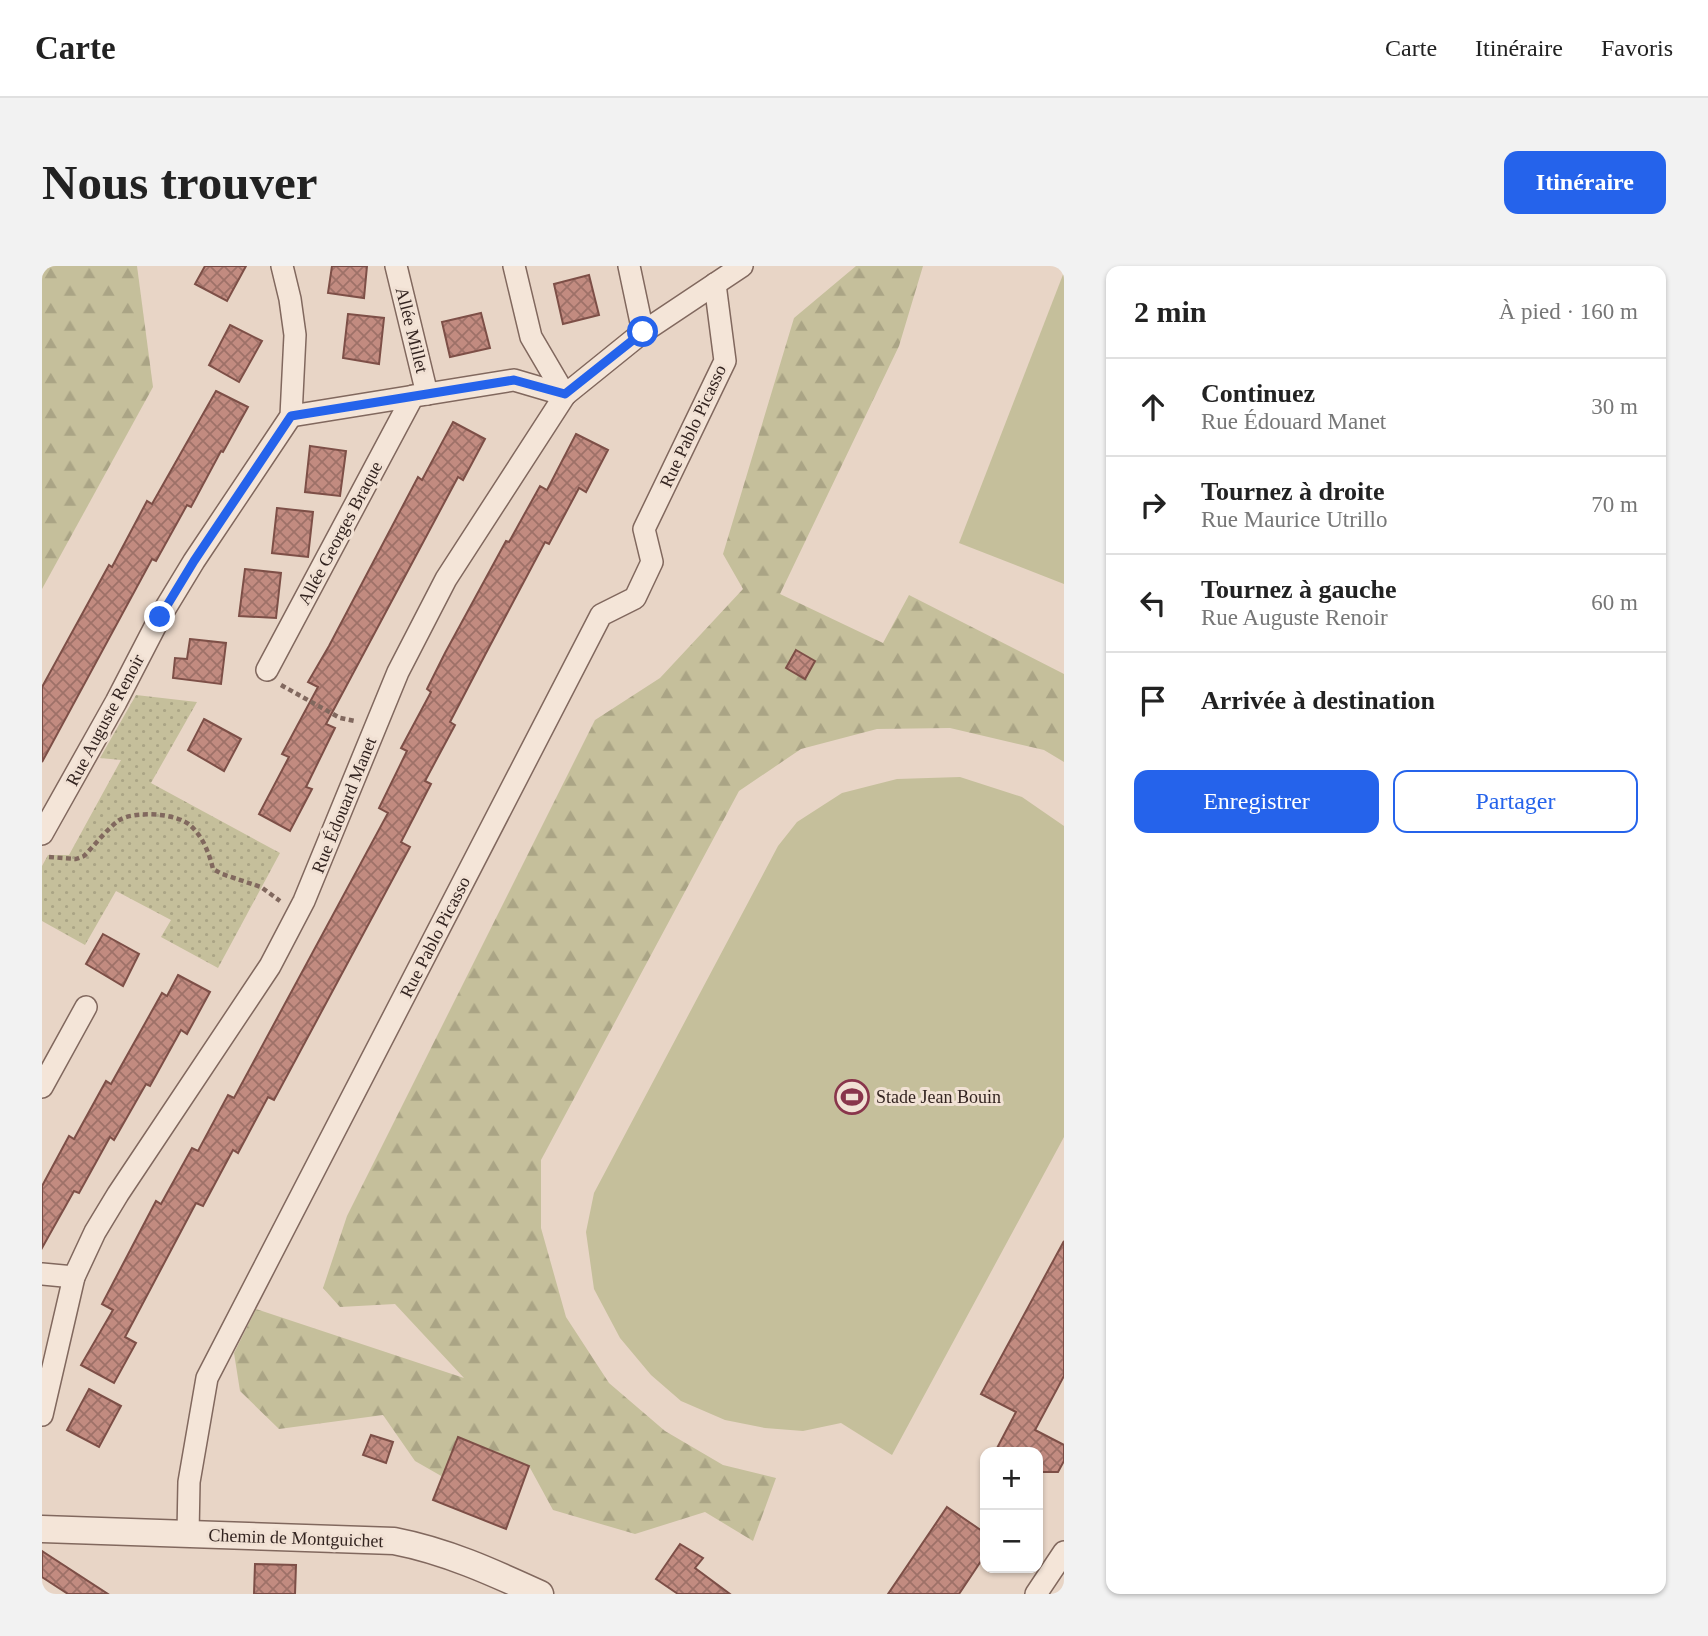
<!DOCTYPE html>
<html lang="fr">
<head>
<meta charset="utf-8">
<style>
  :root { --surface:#fff; --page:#f2f2f2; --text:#222; --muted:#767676; --line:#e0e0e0; --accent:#2563eb }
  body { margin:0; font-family:Georgia,serif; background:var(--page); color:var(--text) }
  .controls { position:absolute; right:21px; bottom:21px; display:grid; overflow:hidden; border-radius:14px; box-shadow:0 2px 5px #0004 }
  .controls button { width:63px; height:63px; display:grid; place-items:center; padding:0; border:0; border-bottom:2px solid var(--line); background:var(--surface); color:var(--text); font:35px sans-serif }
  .stop { position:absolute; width:21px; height:21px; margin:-16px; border:5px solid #2563eb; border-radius:50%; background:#fff }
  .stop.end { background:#2563eb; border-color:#fff; box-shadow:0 2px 7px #0008 }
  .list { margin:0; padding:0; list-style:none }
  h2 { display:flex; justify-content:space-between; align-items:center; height:91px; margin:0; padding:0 28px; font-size:30px }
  h2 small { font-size:23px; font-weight:400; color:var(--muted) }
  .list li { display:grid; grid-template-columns:46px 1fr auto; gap:21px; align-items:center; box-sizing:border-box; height:98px; padding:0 28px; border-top:2px solid var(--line) }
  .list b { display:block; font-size:26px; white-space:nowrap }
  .list p { margin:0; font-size:23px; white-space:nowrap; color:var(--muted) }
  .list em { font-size:23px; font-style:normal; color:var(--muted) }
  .actions { display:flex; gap:14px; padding:21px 28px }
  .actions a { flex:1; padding:16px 0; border:2px solid var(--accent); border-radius:14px; text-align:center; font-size:24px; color:var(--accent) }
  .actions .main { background:var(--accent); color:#fff }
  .icon { flex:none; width:38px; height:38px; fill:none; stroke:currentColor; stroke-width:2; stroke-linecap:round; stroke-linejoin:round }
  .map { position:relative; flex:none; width:1022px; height:1328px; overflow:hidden; border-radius:14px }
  header { display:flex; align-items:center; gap:42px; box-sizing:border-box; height:98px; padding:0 35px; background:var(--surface); border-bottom:2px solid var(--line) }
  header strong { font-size:33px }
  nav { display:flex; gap:38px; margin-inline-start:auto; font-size:24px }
  .intro { display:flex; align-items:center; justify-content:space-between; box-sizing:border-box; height:168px; padding:0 42px }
  h1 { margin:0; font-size:49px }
  .button { padding:18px 32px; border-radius:14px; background:var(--accent); color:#fff; font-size:24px; font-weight:700 }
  main { display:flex; gap:42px; padding:0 42px }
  aside { flex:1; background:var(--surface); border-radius:14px; box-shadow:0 2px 5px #0004 }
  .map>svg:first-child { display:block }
  .forest { fill:url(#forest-firs) }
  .park { fill:url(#park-dots) }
  .garden { fill:#c5bf9b }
  .building { fill:url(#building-cross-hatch); stroke:#7d4f47; stroke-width:2 }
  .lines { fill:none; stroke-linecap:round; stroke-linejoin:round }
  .minor-casing { stroke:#81685e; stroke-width:24 }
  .tertiary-casing { stroke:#81685e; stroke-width:29 }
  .path { stroke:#81685e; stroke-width:4.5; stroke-dasharray:5 3.5; stroke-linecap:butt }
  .minor { stroke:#f4e5d8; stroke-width:21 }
  .tertiary { stroke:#f4e5d8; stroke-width:26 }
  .route { stroke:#2563eb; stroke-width:9 }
  .labels { text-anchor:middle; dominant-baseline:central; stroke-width:6; stroke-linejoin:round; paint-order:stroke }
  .street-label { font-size:18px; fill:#332420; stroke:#f1e1d4 }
  .poi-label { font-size:18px; fill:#332420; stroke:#f1e1d4; text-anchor:start }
</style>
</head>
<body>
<header>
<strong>Carte</strong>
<nav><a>Carte</a><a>Itinéraire</a><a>Favoris</a></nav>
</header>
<div class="intro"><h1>Nous trouver</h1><a class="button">Itinéraire</a></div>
<main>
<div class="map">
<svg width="1022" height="1328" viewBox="0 0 1022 1328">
  <defs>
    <pattern id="forest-firs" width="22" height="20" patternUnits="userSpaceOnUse" patternTransform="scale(1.75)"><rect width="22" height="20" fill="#c5bf9b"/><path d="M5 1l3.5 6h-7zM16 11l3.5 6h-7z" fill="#aaa485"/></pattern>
    <pattern id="park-dots" width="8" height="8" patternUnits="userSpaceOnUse" patternTransform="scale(1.75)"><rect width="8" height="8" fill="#c5bf9b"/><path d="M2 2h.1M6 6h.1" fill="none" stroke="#aaa485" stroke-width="1.8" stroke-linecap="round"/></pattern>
    <pattern id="building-cross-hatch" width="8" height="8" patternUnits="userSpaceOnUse" patternTransform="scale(1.75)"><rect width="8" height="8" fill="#c28b80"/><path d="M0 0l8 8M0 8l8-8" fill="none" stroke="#9e7168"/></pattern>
  </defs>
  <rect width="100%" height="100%" fill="#e8d5c6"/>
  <g class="forest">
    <path d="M0,0h95l16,121 -111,202z"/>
    <path d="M814,0h67l-24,80 -119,248 103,49 26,-48 155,79v88l-20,-12 -94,-22 -73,1 -76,20 -62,42 -198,369v68l25,89 43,66 56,48 58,34 53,13 -23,63 -48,-29 -70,22 -82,-24 -24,-44 -86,11 -28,-16 -32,-46 -104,14 -39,-38 -6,-38 22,-44 208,69 -69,-74 -55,3 -17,-19 24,-72 248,-496 65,-42 83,-89 -20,-35 71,-236z"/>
  </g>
  <path class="park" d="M94,429l61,7 -46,81 129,70 -62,115 -57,-31 10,-17 -55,-29 -31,54 -43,-24v-55l6,-11h21l52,-95 -21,-2z"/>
  <g class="garden">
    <path d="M1022,6v312l-105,-41z"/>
    <path d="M918,511l62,20 42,29v311l-172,318 -51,-32 -38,8 -38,-3 -40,-8 -44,-19 -30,-26 -31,-37 -26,-49 -8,-57 8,-39 184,-347 19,-24 45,-29 55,-14z"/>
  </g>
  <g class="building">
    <path d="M163,0h41l-19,35 -32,-17z"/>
    <path d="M290,0h35l-3,32 -36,-5z"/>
    <path d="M547,9l10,40 -36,9 -9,-40z"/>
    <path d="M439,47l9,35 -40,9 -8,-35z"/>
    <path d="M306,48l36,4 -5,46 -36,-6z"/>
    <path d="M188,59l32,16 -23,41 -30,-17z"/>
    <path d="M174,125l32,16 -25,45 -2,-1 -30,56 -4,-2 -31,56 -4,-2 -110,203v-75l67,-122 3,2 35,-66 5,3z"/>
    <path d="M411,156l32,17 -22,41 -5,-3 -132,247 9,4 -29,59 6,2 -22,42 -31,-17 30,-57 -7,-3 36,-67 -10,-5 21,-36 89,-169 4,3z"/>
    <path d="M534,168l32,16 -22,42 -7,-4 -30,56 -4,-2 -60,113 -35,67 5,3 -30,56 6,3 -30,58 9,5 -136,253 -6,-3 -30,56 -5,-3 -30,56 -7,-3 -71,134 11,6 -22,40 -33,-18 32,-55 -11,-6 54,-103 5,3 31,-56 6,3 30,-56 6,3 154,-285 -9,-5 28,-57 -6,-3 30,-56 -4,-3 18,-36 61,-112 3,1 31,-56 7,4z"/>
    <path d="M268,180l36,5 -6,45 -35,-4z"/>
    <path d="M235,242l36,4 -5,45 -36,-4z"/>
    <path d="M203,303l36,4 -5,45 -37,-2z"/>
    <path d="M148,373l36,4 -5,41 -48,-6 2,-20 12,1z"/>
    <path d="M754,384l19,11 -10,18 -19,-11z"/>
    <path d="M162,453l37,20 -17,32 -36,-21z"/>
    <path d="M61,668l36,20 -16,32 -37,-22z"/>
    <path d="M136,709l32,17 -23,42 -6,-4 -31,56 -4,-2 -32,56 -4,-3 -31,56 -5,-2 -32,57v-62l27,-50 5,3 32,-58 5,3 51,-91 5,3z"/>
    <path d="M1022,975v135l-29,54 29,15v16l-6,11h-20v-20h-43l21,-40 -35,-18z"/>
    <path d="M47,1123l32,17 -22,41 -32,-17z"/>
    <path d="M329,1169l22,7 -7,21 -23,-8z"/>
    <path d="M416,1171l71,29 -23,63 -73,-29z"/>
    <path d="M905,1241l38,26v22l-26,39h-71z"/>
    <path d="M638,1278l23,14 -8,10 35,26h-52l-22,-15z"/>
    <path d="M0,1285l66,43h-40l-26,-17z"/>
    <path d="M213,1298l41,1 -1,29h-41z"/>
  </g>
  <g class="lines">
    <g class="minor-casing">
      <g id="minor">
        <path d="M354,0l31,128"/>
        <path d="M472,0l17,71 34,58"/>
        <path d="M587,0l14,66"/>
        <path d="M249,150l223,-36 51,15"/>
        <path d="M225,404l146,-274"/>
        <path d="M0,568l74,-132 44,-85 34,-56 97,-145 4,-81 -5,-36 -8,-33"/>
        <path d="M0,821l44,-80"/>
        <path d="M0,1008l32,3"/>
        <path d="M0,1149l32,-138 21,-45 23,-38 152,-228 34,-65 94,-229 48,-93 119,-184 78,-63 99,-66"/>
        <path d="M146,1268l1,-52 18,-104 394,-763 34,-17 17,-36 -8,-33 81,-168 -10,-77"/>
        <path d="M994,1328l28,-42"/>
      </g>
    </g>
    <g class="tertiary-casing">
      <path id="tertiary" d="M0,1263l352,12c52,10 98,31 146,53"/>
    </g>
    <g class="path">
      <path d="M239,419l59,33 15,3"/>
      <path d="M7,591l27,2 8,-3c11,-11 22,-26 34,-35 15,-11 60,-8 73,5 12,11 18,27 22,43l9,5 39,13 19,14"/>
    </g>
    <use href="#minor" class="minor"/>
    <use href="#tertiary" class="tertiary"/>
  </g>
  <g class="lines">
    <path class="route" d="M118,351l34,-56 97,-145 223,-36 51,14 78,-62"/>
  </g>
  <defs>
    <g id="stadium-ring" transform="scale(1.75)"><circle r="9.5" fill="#f1e1d4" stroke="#89354b" stroke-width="1.5"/><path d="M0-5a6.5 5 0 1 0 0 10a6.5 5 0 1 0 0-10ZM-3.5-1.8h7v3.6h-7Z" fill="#89354b"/></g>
  </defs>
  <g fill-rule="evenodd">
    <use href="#stadium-ring" x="810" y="831"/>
  </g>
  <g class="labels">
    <g class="street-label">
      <text transform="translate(370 64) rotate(76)">Allée Millet</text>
      <text transform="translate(651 160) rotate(-65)">Rue Pablo Picasso</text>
      <text transform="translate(298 267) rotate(-62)">Allée Georges Braque</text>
      <text transform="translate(63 454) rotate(-62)">Rue Auguste Renoir</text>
      <text transform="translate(302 539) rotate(-68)">Rue Édouard Manet</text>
      <text transform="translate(393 671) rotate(-63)">Rue Pablo Picasso</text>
      <text transform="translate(254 1272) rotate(2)">Chemin de Montguichet</text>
    </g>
    <g class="poi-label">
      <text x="834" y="831">Stade Jean Bouin</text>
    </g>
  </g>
</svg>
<div class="controls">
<button>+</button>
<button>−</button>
</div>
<div class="stop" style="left:601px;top:66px"></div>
<div class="stop end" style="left:118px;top:351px"></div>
</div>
<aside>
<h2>2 min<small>À pied · 160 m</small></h2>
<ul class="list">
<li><svg class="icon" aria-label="ahead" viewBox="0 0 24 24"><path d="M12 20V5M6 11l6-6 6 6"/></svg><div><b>Continuez</b><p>Rue Édouard Manet</p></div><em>30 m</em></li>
<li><svg class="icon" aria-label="right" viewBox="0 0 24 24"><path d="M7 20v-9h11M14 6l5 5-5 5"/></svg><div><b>Tournez à droite</b><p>Rue Maurice Utrillo</p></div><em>70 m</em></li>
<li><svg class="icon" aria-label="left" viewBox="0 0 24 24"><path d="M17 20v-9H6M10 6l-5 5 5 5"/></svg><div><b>Tournez à gauche</b><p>Rue Auguste Renoir</p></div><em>60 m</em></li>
<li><svg class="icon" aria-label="arrive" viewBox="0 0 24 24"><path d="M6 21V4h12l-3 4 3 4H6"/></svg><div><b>Arrivée à destination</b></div></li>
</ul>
<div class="actions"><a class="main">Enregistrer</a><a>Partager</a></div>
</aside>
</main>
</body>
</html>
